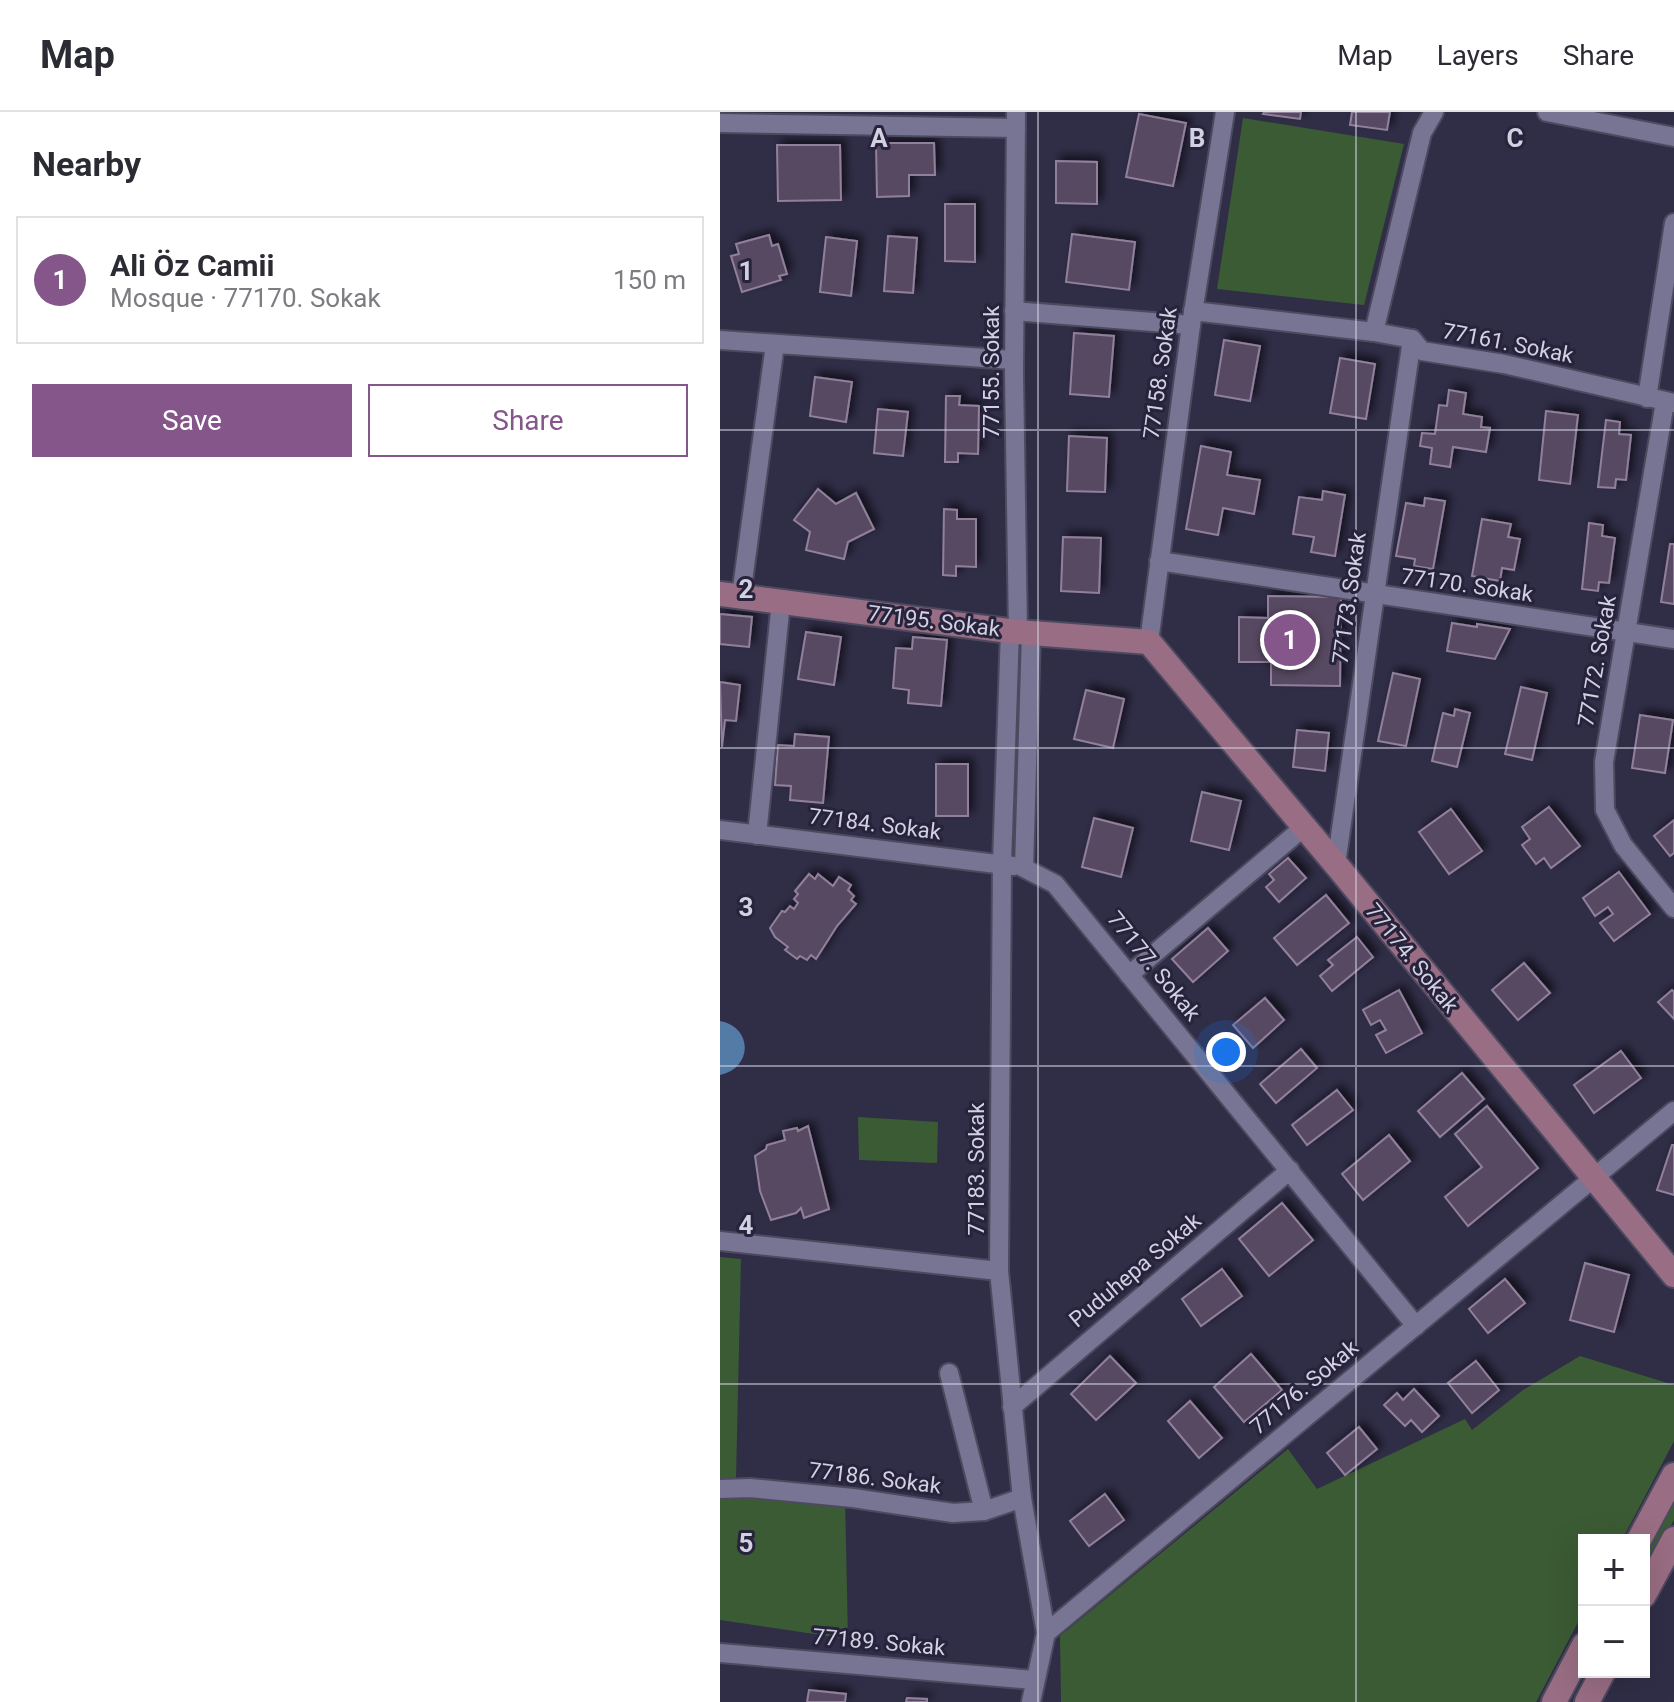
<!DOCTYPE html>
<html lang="en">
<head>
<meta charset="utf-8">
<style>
  :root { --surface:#fff; --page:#f2f2f3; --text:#2b2b33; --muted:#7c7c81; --line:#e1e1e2; --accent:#84568a }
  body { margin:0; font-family:Roboto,sans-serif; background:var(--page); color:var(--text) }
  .controls { position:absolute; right:24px; bottom:24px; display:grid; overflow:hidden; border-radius:0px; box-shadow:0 8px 32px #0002 }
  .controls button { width:72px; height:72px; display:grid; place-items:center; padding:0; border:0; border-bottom:2px solid var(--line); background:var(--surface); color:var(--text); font:40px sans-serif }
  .you { position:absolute; left:506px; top:940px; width:28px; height:28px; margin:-20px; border:6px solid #fff; border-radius:50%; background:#1a73e8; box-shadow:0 0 0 12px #1a73e833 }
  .badge { display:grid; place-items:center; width:52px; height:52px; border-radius:50%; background:var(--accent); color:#fff; font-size:26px; font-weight:700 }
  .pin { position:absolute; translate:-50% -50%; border:4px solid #fff; box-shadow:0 2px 8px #0006 }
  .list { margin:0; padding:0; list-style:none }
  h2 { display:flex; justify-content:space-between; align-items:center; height:104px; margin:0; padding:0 32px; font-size:34px }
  h2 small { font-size:26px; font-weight:400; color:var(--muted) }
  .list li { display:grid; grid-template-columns:52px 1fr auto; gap:24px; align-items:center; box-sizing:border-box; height:128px; margin:0 16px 16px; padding:0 16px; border:2px solid var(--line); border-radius:0px }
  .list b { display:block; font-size:30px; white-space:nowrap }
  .list p { margin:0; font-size:26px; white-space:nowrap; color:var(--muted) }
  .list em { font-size:26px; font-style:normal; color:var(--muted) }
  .actions { display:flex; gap:16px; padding:24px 32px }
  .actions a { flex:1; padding:18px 0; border:2px solid var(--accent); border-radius:0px; text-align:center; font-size:28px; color:var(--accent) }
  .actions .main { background:var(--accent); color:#fff }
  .map { position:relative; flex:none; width:954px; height:1590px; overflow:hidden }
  header { display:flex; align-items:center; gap:48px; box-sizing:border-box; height:112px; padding:0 40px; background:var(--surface); border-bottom:2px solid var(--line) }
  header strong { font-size:38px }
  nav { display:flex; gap:44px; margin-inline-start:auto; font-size:28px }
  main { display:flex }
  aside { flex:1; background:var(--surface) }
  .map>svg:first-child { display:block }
  .green { fill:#3b5b34 }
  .water { fill:#547ba6 }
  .building { fill:#584862; stroke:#91809c; stroke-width:2; filter:url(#shadow) }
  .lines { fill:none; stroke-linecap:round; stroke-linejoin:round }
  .street-casing { stroke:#4d4a60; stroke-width:22 }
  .secondary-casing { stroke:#4d4a60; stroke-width:28 }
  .street { stroke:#777593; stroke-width:18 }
  .secondary { stroke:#996d83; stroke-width:24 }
  .grid { fill:none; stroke:#d2d1e2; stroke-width:2; stroke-opacity:0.55 }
  .labels { text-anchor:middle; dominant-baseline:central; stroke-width:6; stroke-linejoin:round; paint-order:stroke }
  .street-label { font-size:22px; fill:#d2d1e2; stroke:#27233c }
  .grid-label { font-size:26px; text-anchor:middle; font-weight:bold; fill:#d2d1e2; stroke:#27233c; stroke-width:6; stroke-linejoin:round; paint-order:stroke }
</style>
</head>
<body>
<header>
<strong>Map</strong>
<nav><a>Map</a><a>Layers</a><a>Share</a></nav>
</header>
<main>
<aside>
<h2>Nearby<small></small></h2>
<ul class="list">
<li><span class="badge">1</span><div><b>Ali Öz Camii</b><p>Mosque · 77170. Sokak</p></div><em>150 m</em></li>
</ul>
<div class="actions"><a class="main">Save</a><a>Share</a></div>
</aside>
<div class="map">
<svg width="954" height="1590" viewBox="0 0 954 1590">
  <defs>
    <filter id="shadow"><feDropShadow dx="5" dy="-5" stdDeviation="4" flood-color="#0009"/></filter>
  </defs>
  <rect width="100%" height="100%" fill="#302d47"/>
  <g class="green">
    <path d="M523,6l161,26 -40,161 -147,-16z"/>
    <path d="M138,1005l80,5 -1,41 -78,-3z"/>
    <path d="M0,1145l21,2 -5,220 109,17 3,143 -128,-19z"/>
    <path d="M860,1244l94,29v56l-52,99h-38v71l-48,91h-475l-1,-66 228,-187 29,40 148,-70 7,11 51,-40z"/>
    <path d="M954,1390v18l-30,52v-16z"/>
  </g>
  <path class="water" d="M0,909c33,6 33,47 0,54z"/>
  <g class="building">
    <path d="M544,0h37l-1,7 -37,-5z"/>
    <path d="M632,0h38l-3,18 -37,-5z"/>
    <path d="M419,2l47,9 -13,63 -47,-9z"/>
    <path d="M156,31h58l1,32h-26v21l-32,1z"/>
    <path d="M57,33h63l1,55 -63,1z"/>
    <path d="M336,49l41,1v42l-41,-1z"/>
    <path d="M225,92h30v58l-30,-1z"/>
    <path d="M352,122l63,8 -6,48 -63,-8z"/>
    <path d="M49,123l3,11 6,-2 9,30 -8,2 2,4 -39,12 -11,-36 8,-2 -3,-10z"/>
    <path d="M168,124l29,2 -4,55 -29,-2z"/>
    <path d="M106,125l31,4 -6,55 -31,-4z"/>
    <path d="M354,221l40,3 -5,61 -39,-3z"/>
    <path d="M504,228l36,6 -10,55 -35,-6z"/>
    <path d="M620,246l35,6 -9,55 -36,-6z"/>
    <path d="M95,265l37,5 -6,40 -36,-6z"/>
    <path d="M729,278l17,3 -3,21 19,3 -1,10 9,1 -4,24 -33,-5 -3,20 -20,-3 2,-16 -12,-2 2,-13 13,1 4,-29 8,1z"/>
    <path d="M226,284h14l-1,9 20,1 -1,48 -20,-1v9h-13z"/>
    <path d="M158,297l30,3 -5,44 -29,-3z"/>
    <path d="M826,299l32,4 -8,69 -31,-4z"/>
    <path d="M886,308l14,2 -1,12 12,1 -5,45 -10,-1 -1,9 -17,-1z"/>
    <path d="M349,324l38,2 -2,54 -38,-1z"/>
    <path d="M481,334l30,6 -4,23 33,5 -6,34 -31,-6 -5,27 -32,-6z"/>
    <path d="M98,377l18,15 20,-11 18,36 -26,13 -4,17 -38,-9 4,-18 -16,-12z"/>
    <path d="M603,379l22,4 -10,61 -24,-4 3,-15 -21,-3 6,-37 23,3z"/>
    <path d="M705,386l20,3 -12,68 -19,-3 1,-7 -19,-3 10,-53 18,3z"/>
    <path d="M224,397l13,1v9h19v48l-20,-1v10l-13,-1z"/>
    <path d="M762,407l29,5 -3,13 12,2 -6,31 -12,-2 -2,13 -28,-5z"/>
    <path d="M869,411l14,2 -1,11 13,2 -6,45 -10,-1 -1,9 -16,-2z"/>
    <path d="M343,425l38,1 -2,55 -38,-2z"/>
    <path d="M950,432h4v60l-13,-2z"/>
    <path d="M548,484l73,1 -1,89 -69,-1v-23h-32v-45l29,1z"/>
    <path d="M0,502l32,3 -3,30 -29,-3z"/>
    <path d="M732,511l25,4v-3l33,5 -15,30 -48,-8z"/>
    <path d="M86,520l35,5 -7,48 -36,-6z"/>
    <path d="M193,525l34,3 -6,66 -33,-3 1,-13 -16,-2 3,-40 16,1z"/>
    <path d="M673,561l27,6 -14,67 -28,-5z"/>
    <path d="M0,570l20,3 -4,36 -11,-1 -3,27z"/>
    <path d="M801,575l26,6 -15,67 -27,-6z"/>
    <path d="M366,578l38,9 -11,49 -39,-9z"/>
    <path d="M735,597l15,4 -13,54 -25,-6 11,-48 11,3z"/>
    <path d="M920,603l33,5 -8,53 -33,-5z"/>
    <path d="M577,618l32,3 -4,38 -32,-4z"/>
    <path d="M75,622l34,3 -6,66 -33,-3 1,-14 -16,-1 3,-40 16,1z"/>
    <rect x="216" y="652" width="32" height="52"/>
    <path d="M482,680l39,9 -12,49 -38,-9z"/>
    <path d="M829,695l31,39 -29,22 -7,-10 -8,6 -14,-19 8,-6 -8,-12z"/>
    <path d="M731,697l31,42 -33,23 -30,-42z"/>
    <path d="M374,706l39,10 -12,49 -39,-10z"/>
    <path d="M954,708v33l-4,3 -16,-20z"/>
    <path d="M568,746l18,20 -27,24 -13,-15 8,-7 -5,-6z"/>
    <path d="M899,760l31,42 -36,27 -14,-18 13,-9 -5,-7 -13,9 -12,-18z"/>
    <path d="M89,762l6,5 3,-5 15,12 6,-9 12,8 -3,5 6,6 -3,4 5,4 -19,22 -21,33 -5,-4 -4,5 -7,-4 -3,3 -12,-9 3,-3 -13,-10 -5,-9 12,-17 3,1 5,-6 4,3 4,-6 -4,-4 4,-5 -3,-3z"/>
    <path d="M606,783l23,28 -52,42 -23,-27z"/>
    <path d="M488,816l20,23 -35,31 -21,-23z"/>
    <path d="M637,825l16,20 -41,34 -12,-15 13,-11 -5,-5z"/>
    <path d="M804,851l26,30 -32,27 -26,-30z"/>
    <path d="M679,878l23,43 -36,20 -10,-18 10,-5 -6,-10 -9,5 -8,-15z"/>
    <path d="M952,878l2,2v27l-16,-17z"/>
    <path d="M545,886l19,22 -31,28 -20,-23z"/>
    <path d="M581,937l16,19 -41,35 -16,-19z"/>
    <path d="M901,939l20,27 -47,35 -20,-28z"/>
    <path d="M742,961l22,26 -44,38 -22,-26z"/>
    <path d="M617,978l16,20 -46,35 -15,-20z"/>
    <path d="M767,994l51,62 -70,58 -23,-29 37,-30 -27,-33z"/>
    <path d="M88,1014l21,83 -25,9 -3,-10 -5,5 -25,7 -11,-29 -5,-35 11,-7 1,-4 18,-5 -2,-9 14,-3 1,3z"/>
    <path d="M669,1023l21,26 -47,39 -21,-26z"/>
    <path d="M952,1033h2v50l-17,-5z"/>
    <path d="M562,1091l31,37 -44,36 -30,-37z"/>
    <path d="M865,1151l44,12 -15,57 -44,-12z"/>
    <path d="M502,1157l20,27 -41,30 -19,-27z"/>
    <path d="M785,1167l20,24 -37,30 -19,-24z"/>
    <path d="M531,1242l31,36 -38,32 -30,-35z"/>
    <path d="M390,1244l26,27 -40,37 -25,-26z"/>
    <path d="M756,1249l23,29 -27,23 -24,-30z"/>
    <path d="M694,1277l25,27 -17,16 -11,-12 -6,6 -21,-21 13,-12 6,7z"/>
    <path d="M470,1289l32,37 -23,20 -31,-37z"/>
    <path d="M639,1315l18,22 -32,26 -18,-22z"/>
    <path d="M385,1382l19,26 -35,26 -19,-25z"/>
    <path d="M89,1578l37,4 -1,8h-38z"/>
    <path d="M187,1586l20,1v3h-21z"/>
  </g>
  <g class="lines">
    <g class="street-casing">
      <g id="street">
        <path d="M296,0l-2,262 4,258"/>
        <path d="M827,0l127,25"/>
        <path d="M0,11l296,5"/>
        <path d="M294,199l177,14"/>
        <path d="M473,199l181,21 38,7 10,12 82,13 170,39"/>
        <path d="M654,220l48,-199 12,-21"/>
        <path d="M0,228l294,20"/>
        <path d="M927,286l27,-175"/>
        <path d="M945,290l-61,360 1,48 18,35 51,63"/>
        <path d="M439,449l515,78"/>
        <path d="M21,484l34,-252"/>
        <path d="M290,519l-8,232 -3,408 23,227 24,135 -15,69"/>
        <path d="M311,521l-7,235 31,16 361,442"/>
        <path d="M429,530l42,-317 34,-213"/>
        <path d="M0,718l293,36"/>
        <path d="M37,723l24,-233"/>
        <path d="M616,752l76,-525"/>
        <path d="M409,863l175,-148"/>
        <path d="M0,1129l279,30"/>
        <path d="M229,1261l35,138"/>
        <path d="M292,1295l278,-237"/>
        <path d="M0,1377l30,-1 103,10 100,15 31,-2 38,-13"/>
        <path d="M326,1521l628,-522"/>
        <path d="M0,1541l314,27"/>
      </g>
    </g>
    <g class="secondary-casing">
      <g id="secondary">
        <path d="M0,482l298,38 131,10 189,225 336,408"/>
        <path d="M919,1428l35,-65"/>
        <path d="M924,1483l30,-56"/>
        <path d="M834,1590l30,-57"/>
        <path d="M867,1590l16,-30"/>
      </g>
    </g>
    <use href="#street" class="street"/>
    <use href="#secondary" class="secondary"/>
  </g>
  <path class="grid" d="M318,0v1590M636,0v1590M0,318h954M0,636h954M0,954h954M0,1272h954"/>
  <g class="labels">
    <g class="street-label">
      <text transform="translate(788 231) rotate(11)">77161. Sokak</text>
      <text transform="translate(271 260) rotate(-90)">77155. Sokak</text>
      <text transform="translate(440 261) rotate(-82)">77158. Sokak</text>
      <text transform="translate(747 473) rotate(8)">77170. Sokak</text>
      <text transform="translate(629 486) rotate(-82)">77173. Sokak</text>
      <text transform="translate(214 509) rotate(7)">77195. Sokak</text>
      <text transform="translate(877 549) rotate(-80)">77172. Sokak</text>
      <text transform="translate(155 712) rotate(7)">77184. Sokak</text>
      <text transform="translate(692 846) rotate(51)">77174. Sokak</text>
      <text transform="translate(434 854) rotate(51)">77177. Sokak</text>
      <text transform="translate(256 1057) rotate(-90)">77183. Sokak</text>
      <text transform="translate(415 1158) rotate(-40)">Puduhepa Sokak</text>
      <text transform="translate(584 1275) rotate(-40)">77176. Sokak</text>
      <text transform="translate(155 1366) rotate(7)">77186. Sokak</text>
      <text transform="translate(159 1530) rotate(5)">77189. Sokak</text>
    </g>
  </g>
  <g class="grid-label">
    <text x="159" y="35">A</text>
    <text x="477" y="35">B</text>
    <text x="795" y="35">C</text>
    <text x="26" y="168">1</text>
    <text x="26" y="486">2</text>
    <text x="26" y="804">3</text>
    <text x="26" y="1122">4</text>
    <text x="26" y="1440">5</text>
  </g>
</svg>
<div class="controls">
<button>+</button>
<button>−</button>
</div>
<div class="you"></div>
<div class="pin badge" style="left:570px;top:528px">1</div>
</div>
</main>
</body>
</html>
